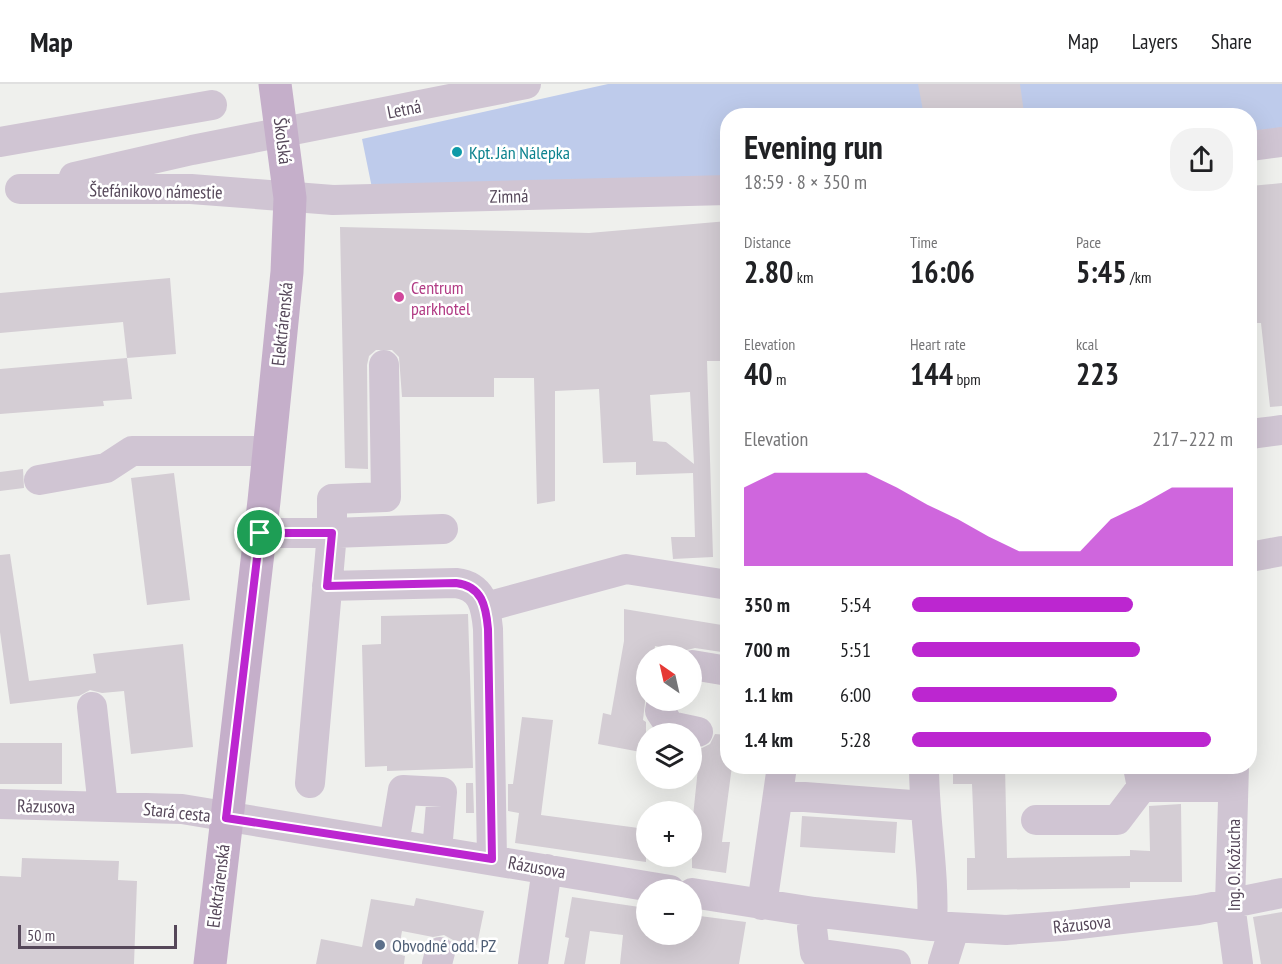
<!DOCTYPE html>
<meta charset="utf-8">
<style>
body{margin:0;font-family:"PT Sans Narrow",sans-serif;background:#f2f2f2;color:#202124;height:100vh;display:flex;flex-direction:column;font-size:22px;white-space:nowrap}
*{box-sizing:border-box;margin:0}
p{font-size:20px;color:#757577}
.icon{flex:none;width:33px;height:33px;fill:none;stroke:currentColor;stroke-width:2;stroke-linecap:round;stroke-linejoin:round}
.map{position:relative;flex:1;overflow:hidden}
.drawer{position:absolute;left:720px;top:24px;width:537px;height:666px;display:flex;flex-direction:column;background:#fff;border-radius:24px;box-shadow:0 6px 24px #0002}
.drawer>*{flex:none}
.needle{width:39px;rotate:326deg}
.tools{position:absolute;left:636px;top:561px;display:grid;gap:12px}
.tools a{display:grid;place-items:center;width:66px;height:66px;border-radius:50%;background:#fff;box-shadow:0 6px 24px #0002;font-size:30px}
.scale{position:absolute;left:18px;bottom:15px;width:159px;box-sizing:border-box;padding-left:6px;border:3px solid #554759;border-top:0;font-size:16px;line-height:21px;white-space:nowrap;color:#554759;-webkit-text-stroke:4px #fff;paint-order:stroke}
.pin{position:absolute;display:grid;place-items:center;width:51px;height:51px;color:#fff;margin:-26px;border:3px solid #fff;border-radius:50%;box-shadow:0 2px 6px #0007}
.round{display:grid;place-items:center;flex:none;width:63px;height:63px;border-radius:24px;background:#f2f2f2}
.summary{display:flex;align-items:center;justify-content:space-between;height:102px;padding:0 24px}
h1{font-size:33px;font-weight:700;line-height:45px}
.stats{display:grid;grid-template-columns:repeat(3,1fr);gap:9px;height:102px;padding:6px 24px}
.stats div{display:grid;align-content:center}
.stats b{font-size:30px;font-weight:700}
.stats small{font-size:16px;font-weight:400}
.stats p{font-size:16px}
.chart{height:168px;padding:12px 24px}
.chart p{display:flex;justify-content:space-between}
.chart svg{width:100%;height:108px;margin-top:6px;fill:#bc26d0;opacity:.7}
ul{padding:0 24px;list-style:none;font-size:20px}
li{display:grid;grid-template-columns:96px 72px 1fr;align-items:center;height:45px}
li i{height:15px;border-radius:8px;background:#bc26d0}
header{display:flex;align-items:center;gap:36px;box-sizing:border-box;height:84px;padding:0 30px;background:#fff;border-bottom:2px solid #e0e0e0}
header strong{font-size:28px}
nav{display:flex;gap:33px;margin-inline-start:auto;font-size:21px}
.map>svg:first-child{display:block}
.green{fill:#becbeb}
.building{fill:#d4cdd4;fill-rule:evenodd}
.lines{fill:none;stroke-linecap:round;stroke-linejoin:round}
.minor{stroke:#d0c5d3;stroke-width:30}
.major{stroke:#c5afca;stroke-width:33}
.route-casing{stroke:#fff;stroke-width:12}
.route{stroke:#bc26d0;stroke-width:8}
.culture-dot{fill:#0f9aa8;stroke:#fff;stroke-width:2}
.hotel-dot{fill:#d1479c;stroke:#fff;stroke-width:2}
.service-dot{fill:#5c6f8a;stroke:#fff;stroke-width:2}
.labels{text-anchor:middle;dominant-baseline:central;stroke-width:5;stroke-linejoin:round;paint-order:stroke}
.street-label{font-size:18px;fill:#554759;stroke:#fff}
.culture-label{font-size:18px;fill:#0d838f;stroke:#fff;text-anchor:start}
.hotel-label{font-size:18px;fill:#b23c85;stroke:#fff;text-anchor:start}
.service-label{font-size:18px;fill:#4e5e75;stroke:#fff;text-anchor:start}
</style>
<header>
<strong>Map</strong>
<nav><a>Map</a><a>Layers</a><a>Share</a></nav>
</header>
<div class="map">
<svg width="1282" height="880" viewBox="0 0 1282 880">
<rect width="100%" height="100%" fill="#eff0ed"/>
<path class="green" d="M 608,0 L 1282,0 L 1282,44 L 1250,47 L 1250,32 L 728,32 L 727,92 L 372,104 L 362,55 Z"/>
<path class="building" d="M 918,0 L 1020,0 L 1024,29 L 970,32 L 969,28 L 924,32 Z
M 1282,99 L 1282,322 L 1270,323 L 1261,239 L 1257,239 L 1250,156 L 1250,102 Z
M 728,137 L 728,277 L 707,277 L 713,473 L 673,475 L 671,453 L 695,453 L 693,389 L 636,391 L 636,378 L 603,379 L 599,305 L 555,307 L 555,417 L 537,420 L 534,294 L 494,294 L 494,313 L 402,313 L 399,273 L 392,266 L 376,266 L 369,272 L 367,281 L 368,385 L 345,384 L 340,143 L 589,149 ZM 690,308 L 694,380 L 666,358 L 653,357 L 650,311 Z
M 170,194 L 176,270 L 127,274 L 132,315 L 103,317 L 104,322 L 0,330 L 0,285 L 127,274 L 123,238 L 0,249 L 0,209 Z
M 23,385 L 24,404 L 0,407 L 0,388 Z
M 174,389 L 190,516 L 147,521 L 131,394 Z
M 10,470 L 29,597 L 96,589 L 93,570 L 183,560 L 193,663 L 131,670 L 124,607 L 102,609 L 90,606 L 79,612 L 10,620 L 0,548 L 0,471 Z
M 624,525 L 728,542 L 728,569 L 695,564 L 683,567 L 655,562 L 654,572 L 646,572 L 646,610 L 643,636 L 646,638 L 646,669 L 598,660 L 603,629 L 611,631 L 624,557 Z
M 468,530 L 473,684 L 387,687 L 387,682 L 365,683 L 362,561 L 381,560 L 381,532 Z
M 522,633 L 553,636 L 541,731 L 646,745 L 646,778 L 515,759 L 519,729 L 508,727 L 508,700 L 513,700 Z
M 715,650 L 728,651 L 728,682 L 732,682 L 722,758 L 730,758 L 726,789 L 692,784 L 692,742 L 700,665 L 710,660 Z
M 0,659 L 62,659 L 62,700 L 0,700 Z
M 953,682 L 1005,682 L 1007,774 L 1130,772 L 1130,766 L 1150,767 L 1149,722 L 1181,720 L 1182,798 L 1130,798 L 1130,804 L 967,806 L 967,774 L 975,774 L 972,700 L 953,700 Z
M 466,699 L 473,699 L 474,729 L 466,729 Z
M 802,732 L 897,738 L 895,769 L 800,763 Z
M 22,774 L 119,777 L 118,796 L 137,797 L 134,880 L 0,880 L 0,792 L 21,793 Z
M 572,813 L 646,824 L 646,850 L 692,850 L 692,831 L 746,838 L 739,880 L 620,880 L 623,851 L 590,847 L 585,880 L 564,880 L 569,854 L 565,853 Z
M 416,814 L 484,827 L 477,861 L 453,856 L 444,851 L 433,853 L 402,847 L 398,870 L 405,872 L 404,880 L 316,880 L 321,855 L 362,863 L 371,815 L 414,822 Z
M 1282,828 L 1282,880 L 1261,880 L 1253,833 Z"/>
<g class="lines">
<path class="minor" d="M 0,58 L 212,21
M 1250,62 L 1282,58
M 74,93 L 192,66 L 526,0
M 20,105 L 191,105 L 333,116 L 728,106
M 1250,350 L 1282,346
M 39,396 L 106,384 L 132,367 L 268,367
M 260,449 L 332,449 L 332,415 L 386,413 L 384,281
M 1250,473 L 1282,467
M 327,502 L 456,499 C 482,502 486,522 488,545 L 492,775
M 486,523 L 626,485 L 728,501
M 692,581 L 728,587
M 662,616 L 660,627 L 670,642 L 698,648
M 92,623 L 103,723
M 924,682 C 924,736 935,789 932,842
M 1234,682 L 1230,820 L 1238,880
M 1138,683 L 1142,703 L 1233,703
M 310,699 L 332,449 L 443,445
M 778,711 L 925,722
M 0,720 L 182,725 L 670,806
M 1036,736 L 1117,736 L 1142,703
M 394,760 L 403,706 L 442,708 L 437,767
M 692,809 L 814,828 L 932,842 L 1006,846 L 1062,842 L 1198,826 L 1282,809
M 762,821 L 782,682
M 814,828 L 812,844 L 815,869 L 896,880
M 437,880 L 440,868
M 533,880 L 547,785
M 943,880 L 954,845"/>
<path class="major" d="M 210,880 L 264,417 L 287,188 L 290,114 L 275,0"/>
</g>
<g class="lines">
<defs>
<path id="route" d="M 260,449 L 332,449 L 327,502 L 456,499 C 482,502 486,522 488,545 L 492,775 L 226,734 Z"/>
</defs>
<use href="#route" class="route-casing"/>
<use href="#route" class="route"/>
</g>
<circle class="culture-dot" cx="457" cy="68" r="6"/>
<circle class="hotel-dot" cx="399" cy="213" r="6"/>
<circle class="service-dot" cx="380" cy="861" r="6"/>
<g class="labels">
<g class="street-label">
<text transform="translate(404 25) rotate(-11)">Letná</text>
<text transform="translate(283 57) rotate(83)">Školská</text>
<text transform="translate(156 107) rotate(1)">Štefánikovo námestie</text>
<text transform="translate(509 112) rotate(-1)">Zimná</text>
<text transform="translate(282 240) rotate(-84)">Elektrárenská</text>
<text transform="translate(46 722) rotate(1)">Rázusova</text>
<text transform="translate(177 728) rotate(6)">Stará cesta</text>
<text transform="translate(1233 781) rotate(-90)">Ing. O. Kožucha</text>
<text transform="translate(537 783) rotate(10)">Rázusova</text>
<text transform="translate(218 802) rotate(-83)">Elektrárenská</text>
<text transform="translate(1082 840) rotate(-6)">Rázusova</text>
</g>
<g class="culture-label">
<text x="469" y="68">Kpt. Ján Nálepka</text>
</g>
<g class="hotel-label">
<text x="411" y="203">Centrum<tspan x="411" dy="21">parkhotel</tspan></text>
</g>
<g class="service-label">
<text x="392" y="861">Obvodné odd. PZ</text>
</g>
</g>
</svg>
<div class="tools">
<a><svg class="needle" viewBox="-14 -14 28 28"><path d="M0-13l5 13h-10z" fill="#e53935"/><path d="M0 13l5-13h-10z" fill="#757577"/></svg></a>
<a><svg class="icon" aria-label="layers" viewBox="0 0 24 24"><path d="M12 4l9 5-9 5-9-5zM3 14l9 5 9-5"/></svg></a>
<a>+</a>
<a>−</a>
</div>
<div class="scale">50 m</div>
<div class="pin" style="left:260px;top:449px;background:#1e9e55"><svg class="icon" aria-label="arrive" viewBox="0 0 24 24"><path d="M6 21V4h12l-3 4 3 4H6"/></svg></div>
<section class="drawer">
<div class="summary"><div><h1>Evening run</h1><p>18:59 · 8 × 350 m</p></div><a class="round"><svg class="icon" aria-label="share" viewBox="0 0 24 24"><path d="M12 15V3M7 8l5-5 5 5M5 13v7h14v-7"/></svg></a></div>
<div class="stats">
<div><p>Distance</p><b>2.80<small> km</small></b></div>
<div><p>Time</p><b>16:06</b></div>
<div><p>Pace</p><b>5:45<small> /km</small></b></div>
</div>
<div class="stats">
<div><p>Elevation</p><b>40<small> m</small></b></div>
<div><p>Heart rate</p><b>144<small> bpm</small></b></div>
<div><p>kcal</p><b>223</b></div>
</div>
<div class="chart"><p><span>Elevation</span>217–222 m</p>
<svg viewBox="0 0 160 44" preserveAspectRatio="none"><path d="M0 44V12L10 6L20 6L30 6L40 6L50 12L60 19L70 25L80 32L90 38L100 38L110 38L120 25L130 19L140 12L150 12L160 12V44z"/></svg>
</div>
<ul>
<li><b>350 m</b>5:54<i style="width:69%"></i></li>
<li><b>700 m</b>5:51<i style="width:71%"></i></li>
<li><b>1.1 km</b>6:00<i style="width:64%"></i></li>
<li><b>1.4 km</b>5:28<i style="width:93%"></i></li>
</ul>
</section>
</div>
